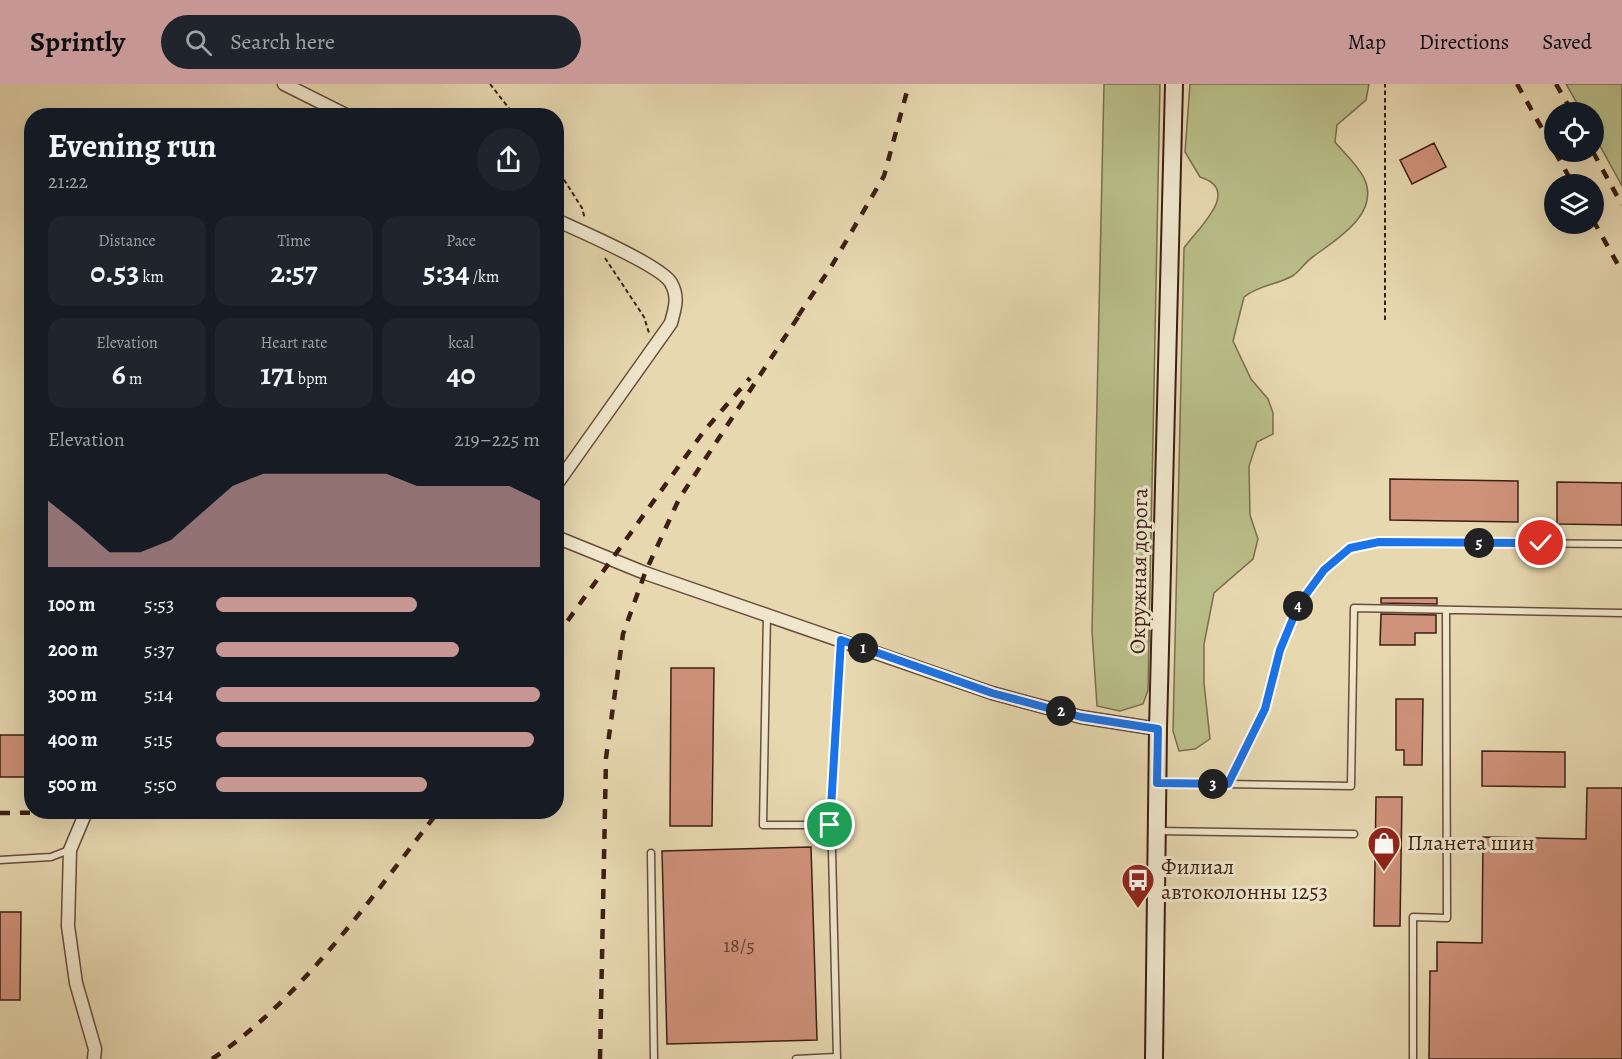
<!DOCTYPE html>
<meta charset="utf-8">
<style>
body{margin:0;font-family:Alegreya,serif;background:#20242c;color:#f1f3f6;height:100vh;display:flex;flex-direction:column;font-size:22px;white-space:nowrap}
*{box-sizing:border-box;margin:0}
p{font-size:20px;color:#9ea1a6}
.icon{flex:none;width:33px;height:33px;fill:none;stroke:currentColor;stroke-width:2;stroke-linecap:round;stroke-linejoin:round}
.map{position:relative;flex:1;overflow:hidden}
.drawer{position:absolute;left:24px;top:24px;width:540px;height:711px;display:flex;flex-direction:column;background:#171b24;border-radius:24px;box-shadow:0 6px 24px #0002}
.drawer>*{flex:none}
.tools{position:absolute;left:1544px;top:18px;display:grid;gap:12px}
.tools a{display:grid;place-items:center;width:60px;height:60px;border-radius:50%;background:#171b24;box-shadow:0 6px 24px #0002;font-size:30px}
.pin{position:absolute;display:grid;place-items:center;width:51px;height:51px;color:#fff;margin:-26px;border:3px solid #fff;border-radius:50%;box-shadow:0 2px 6px #0007}
.km{position:absolute;width:30px;height:30px;margin:-15px;border-radius:50%;background:#222;color:#fff;font-size:16px;line-height:30px;text-align:center}
.round{display:grid;place-items:center;flex:none;width:63px;height:63px;border-radius:32px;background:#20242c}
.summary{display:flex;align-items:center;justify-content:space-between;height:102px;padding:0 24px}
h1{font-size:33px;font-weight:600;line-height:45px}
.figures{display:grid;grid-template-columns:repeat(3,1fr);gap:9px;height:102px;padding:6px 24px}
.figures div{display:grid;align-content:center;border-radius:15px;background:#20242c;text-align:center}
.figures b{font-size:30px;font-weight:600}
.figures small{font-size:16px;font-weight:400}
.figures p{font-size:16px}
.chart{height:168px;padding:12px 24px}
.chart p{display:flex;justify-content:space-between}
.chart svg{width:100%;height:108px;margin-top:6px;fill:#c59692;opacity:.7}
ul{padding:0 24px;list-style:none;font-size:20px}
li{display:grid;grid-template-columns:96px 72px 1fr;align-items:center;height:45px}
li i{height:15px;border-radius:8px;background:#c59692}
header{display:flex;align-items:center;gap:36px;box-sizing:border-box;height:84px;padding:0 30px;background:#c59692;color:#111}
header strong{font-size:28px}
nav{display:flex;gap:33px;margin-inline-start:auto;font-size:21px}
.search{width:420px;height:54px;background:#20242c;display:flex;align-items:center;gap:15px;box-sizing:border-box;padding:0 21px;border-radius:33px;color:#9ea1a6;font-size:22px}
.map>svg:first-child{display:block}
.green{fill:#b9be89;stroke:#7b6e4e;stroke-width:1.5}
.building{fill:#cf927b;stroke:#3d1f14;stroke-width:1.5}
.lines{fill:none;stroke-linecap:round;stroke-linejoin:round}
.service-casing{stroke:#684d3b;stroke-width:9}
.minor-casing{stroke:#684d3b;stroke-width:15}
.secondary-casing{stroke:#3d1f14;stroke-width:20}
.path{stroke:#3d1f14;stroke-width:2;stroke-dasharray:4.5 3;stroke-linecap:butt}
.service{stroke:#efe6cc;stroke-width:6}
.minor{stroke:#efe6cc;stroke-width:12}
.secondary{stroke:#efe6cc;stroke-width:16}
.rail{stroke:#3d1f14;stroke-width:4.5;stroke-dasharray:10 10;stroke-linecap:butt}
.route-casing{stroke:#fff;stroke-width:12}
.route{stroke:#1a73e8;stroke-width:8}
.labels{text-anchor:middle;dominant-baseline:central;stroke-width:6;stroke-linejoin:round;paint-order:stroke}
.number-label{font-size:20px;fill:#623c2e}
.street-label{font-size:22px;fill:#3d1f14;stroke:#efe6cc}
.poi-label{font-size:22px;fill:#3d1f14;stroke:#efe6cc;text-anchor:start}
</style>
<header>
<strong>Sprintly</strong>
<div class="search"><svg class="icon" aria-label="search" viewBox="0 0 24 24"><circle cx="10" cy="10" r="6"/><path d="M15 15l6 6"/></svg>Search here</div>
<nav><a>Map</a><a>Directions</a><a>Saved</a></nav>
</header>
<div class="map">
<svg width="1622" height="975" viewBox="0 0 1622 975">
<rect width="100%" height="100%" fill="#e7d8b0"/>
<filter id="stains"><feTurbulence type="fractalNoise" baseFrequency=".00333" numOctaves="4"/><feColorMatrix values="0 0 0 0 .2 0 0 0 0 .09 0 0 0 0 .02 0 0 0 .5 -.17"/></filter>
<radialGradient id="worn" r=".72"><stop offset=".6" stop-color="#630" stop-opacity="0"/><stop offset="1" stop-color="#630" stop-opacity=".3"/></radialGradient>
<path class="green" d="M 1104,0 L 1160,0 L 1148,606 L 1143,620 L 1120,627 L 1097,622 L 1092,547 Z
M 1190,0 L 1369,0 L 1366,16 L 1337,41 L 1335,58 C 1344,69 1357,80 1364,94 C 1381,129 1337,155 1314,172 C 1306,177 1301,186 1294,191 C 1278,201 1261,200 1244,213 L 1233,257 L 1251,295 L 1268,315 L 1273,329 L 1273,350 L 1257,358 L 1249,382 L 1250,431 L 1258,455 L 1253,475 L 1214,509 L 1204,560 L 1204,599 L 1210,655 L 1195,665 L 1179,667 L 1173,647 L 1184,164 C 1197,145 1243,106 1200,93 L 1185,68 Z
M 1566,0 L 1622,0 L 1622,102 L 1593,49 L 1593,28 L 1582,28 Z"/>
<path class="building" d="M 1434,59 L 1446,83 L 1412,100 L 1400,76 Z
M 1390,395 L 1518,397 L 1518,438 L 1390,436 Z
M 1557,398 L 1622,399 L 1622,441 L 1557,440 Z
M 1381,514 L 1437,514 L 1437,520 L 1381,519 Z
M 1381,530 L 1436,531 L 1436,549 L 1415,549 L 1415,561 L 1380,561 Z
M 671,584 L 714,584 L 712,742 L 670,742 Z
M 1396,615 L 1423,615 L 1422,681 L 1404,681 L 1404,666 L 1396,666 Z
M 0,651 L 28,651 L 27,693 L 0,693 Z
M 1482,667 L 1565,668 L 1565,703 L 1482,702 Z
M 1587,704 L 1622,704 L 1622,975 L 1429,975 L 1430,887 L 1437,887 L 1437,858 L 1482,859 L 1483,753 L 1586,755 Z
M 1376,713 L 1402,713 L 1400,842 L 1374,842 Z
M 811,763 L 817,956 L 667,960 L 662,767 Z
M 0,828 L 21,828 L 20,916 L 0,916 Z"/>
<g class="lines">
<defs>
<path id="service" d="M 767,530 L 763,741 L 830,741 L 841,556
M 1158,699 L 1351,702 L 1354,524 L 1622,529
M 1228,701 L 1265,625 L 1280,566 L 1299,520 L 1324,485 L 1350,464 L 1379,458 L 1622,460
M 1157,747 L 1354,750
M 832,766 L 837,975
M 651,769 L 654,975
M 0,776 L 51,773 L 69,766
M 796,975 L 836,973
M 1413,975 L 1413,833 L 1447,834 L 1446,526"/>
<path id="minor" d="M 284,0 L 348,32
M 556,136 C 578,146 662,182 671,199 C 679,213 675,224 671,239 L 556,401
M 556,453 L 645,489 L 992,609 L 1081,633 L 1158,645
M 86,728 L 70,766 L 68,842 L 76,899 L 95,965 L 94,975"/>
<path id="secondary" d="M 1154,975 L 1158,645 L 1174,0"/>
</defs>
<use href="#service" class="service-casing"/>
<use href="#minor" class="minor-casing"/>
<use href="#secondary" class="secondary-casing"/>
<path class="path" d="M 490,0 L 515,32
M 556,83 L 582,124 L 585,135
M 605,174 L 644,233 L 649,249
M 1385,236 L 1385,0"/>
<use href="#service" class="service"/>
<use href="#minor" class="minor"/>
<use href="#secondary" class="secondary"/>
<path class="rail" d="M 1517,0 L 1554,66
M 1556,0 L 1572,28
M 1555,68 L 1573,100
M 1593,68 L 1622,121
M 1593,136 L 1622,188
M 798,232 L 831,183 L 884,92 L 909,0
M 556,553 L 704,347 L 750,294
M 0,729 L 115,728
M 212,975 C 301,916 373,811 438,728
M 600,975 L 606,674 L 623,550 L 645,489 L 679,415 L 802,227"/>
</g>
<g class="lines">
<defs>
<path id="route" d="M 830,741 L 841,556 L 992,609 L 1081,633 L 1158,645 L 1157,699 L 1228,700 L 1265,625 L 1280,566 L 1299,520 L 1324,486 L 1350,464 L 1379,458 L 1541,459"/>
</defs>
<use href="#route" class="route-casing"/>
<use href="#route" class="route"/>
</g>
<defs>
<symbol id="shop-pin" viewBox="-11 -11 22 30"><path d="M0 17L-7.5 6A9.5 9.5 0 1 1 7.5 6Z" fill="#8f2418" stroke="#efe6cc"/><path d="M-5-2.5h2.3a2.7 3.5 0 0 1 5.4 0H5L5.5 6h-11ZM-1.5-2.5h3a1.5 2.3 0 0 0-3 0Z" fill="#fff"/></symbol>
<symbol id="bus-pin" viewBox="-11 -11 22 30"><path d="M0 17L-7.5 6A9.5 9.5 0 1 1 7.5 6Z" fill="#8f2418" stroke="#efe6cc"/><path d="M-5-6H5V4H4V6H2V4H-2V6H-4V4H-5ZM-3.5-4V0h7V-4ZM-3.5 1.2v1.5H-2V1.2ZM2 1.2v1.5H3.5V1.2Z" fill="#fff"/></symbol>
</defs>
<g fill-rule="evenodd">
<use href="#shop-pin" x="1365" y="740" width="38" height="52"/>
<use href="#bus-pin" x="1119" y="777" width="38" height="52"/>
</g>
<g class="labels">
<g class="number-label">
<text x="739" y="861">18/5</text>
</g>
<g class="street-label">
<text transform="translate(1139 487) rotate(-89)">Окружная дорога</text>
</g>
<g class="poi-label">
<text x="1407" y="759">Планета шин</text>
<text x="1161" y="783">Филиал<tspan x="1161" dy="25">автоколонны 1253</tspan></text>
</g>
</g>
<rect width="100%" height="100%" filter="url(#stains)"/>
<rect width="100%" height="100%" fill="url(#worn)"/>
</svg>
<div class="tools">
<a><svg class="icon" aria-label="locate" viewBox="0 0 24 24"><circle cx="12" cy="12" r="6"/><path d="M12 2v4M12 18v4M2 12h4M18 12h4"/></svg></a>
<a><svg class="icon" aria-label="layers" viewBox="0 0 24 24"><path d="M12 4l9 5-9 5-9-5zM3 14l9 5 9-5"/></svg></a>
</div>
<div class="pin" style="left:830px;top:741px;background:#1e9e55"><svg class="icon" aria-label="arrive" viewBox="0 0 24 24"><path d="M6 21V4h12l-3 4 3 4H6"/></svg></div>
<div class="pin" style="left:1541px;top:459px;background:#d93025"><svg class="icon" aria-label="check" viewBox="0 0 24 24"><path d="M5 12l5 5 9-10"/></svg></div>
<b class="km" style="left:863px;top:564px">1</b>
<b class="km" style="left:1061px;top:627px">2</b>
<b class="km" style="left:1213px;top:700px">3</b>
<b class="km" style="left:1298px;top:522px">4</b>
<b class="km" style="left:1479px;top:459px">5</b>
<section class="drawer">
<div class="summary"><div><h1>Evening run</h1><p>21:22</p></div><a class="round"><svg class="icon" aria-label="share" viewBox="0 0 24 24"><path d="M12 15V3M7 8l5-5 5 5M5 13v7h14v-7"/></svg></a></div>
<div class="figures">
<div><p>Distance</p><b>0.53<small> km</small></b></div>
<div><p>Time</p><b>2:57</b></div>
<div><p>Pace</p><b>5:34<small> /km</small></b></div>
</div>
<div class="figures">
<div><p>Elevation</p><b>6<small> m</small></b></div>
<div><p>Heart rate</p><b>171<small> bpm</small></b></div>
<div><p>kcal</p><b>40</b></div>
</div>
<div class="chart"><p><span>Elevation</span>219–225 m</p>
<svg viewBox="0 0 160 44" preserveAspectRatio="none"><path d="M0 44V17L10 27L20 38L30 38L40 33L50 22L60 11L70 6L80 6L90 6L100 6L110 6L120 11L130 11L140 11L150 11L160 17V44z"/></svg>
</div>
<ul>
<li><b>100 m</b>5:53<i style="width:62%"></i></li>
<li><b>200 m</b>5:37<i style="width:75%"></i></li>
<li><b>300 m</b>5:14<i style="width:100%"></i></li>
<li><b>400 m</b>5:15<i style="width:98%"></i></li>
<li><b>500 m</b>5:50<i style="width:65%"></i></li>
</ul>
</section>
</div>
